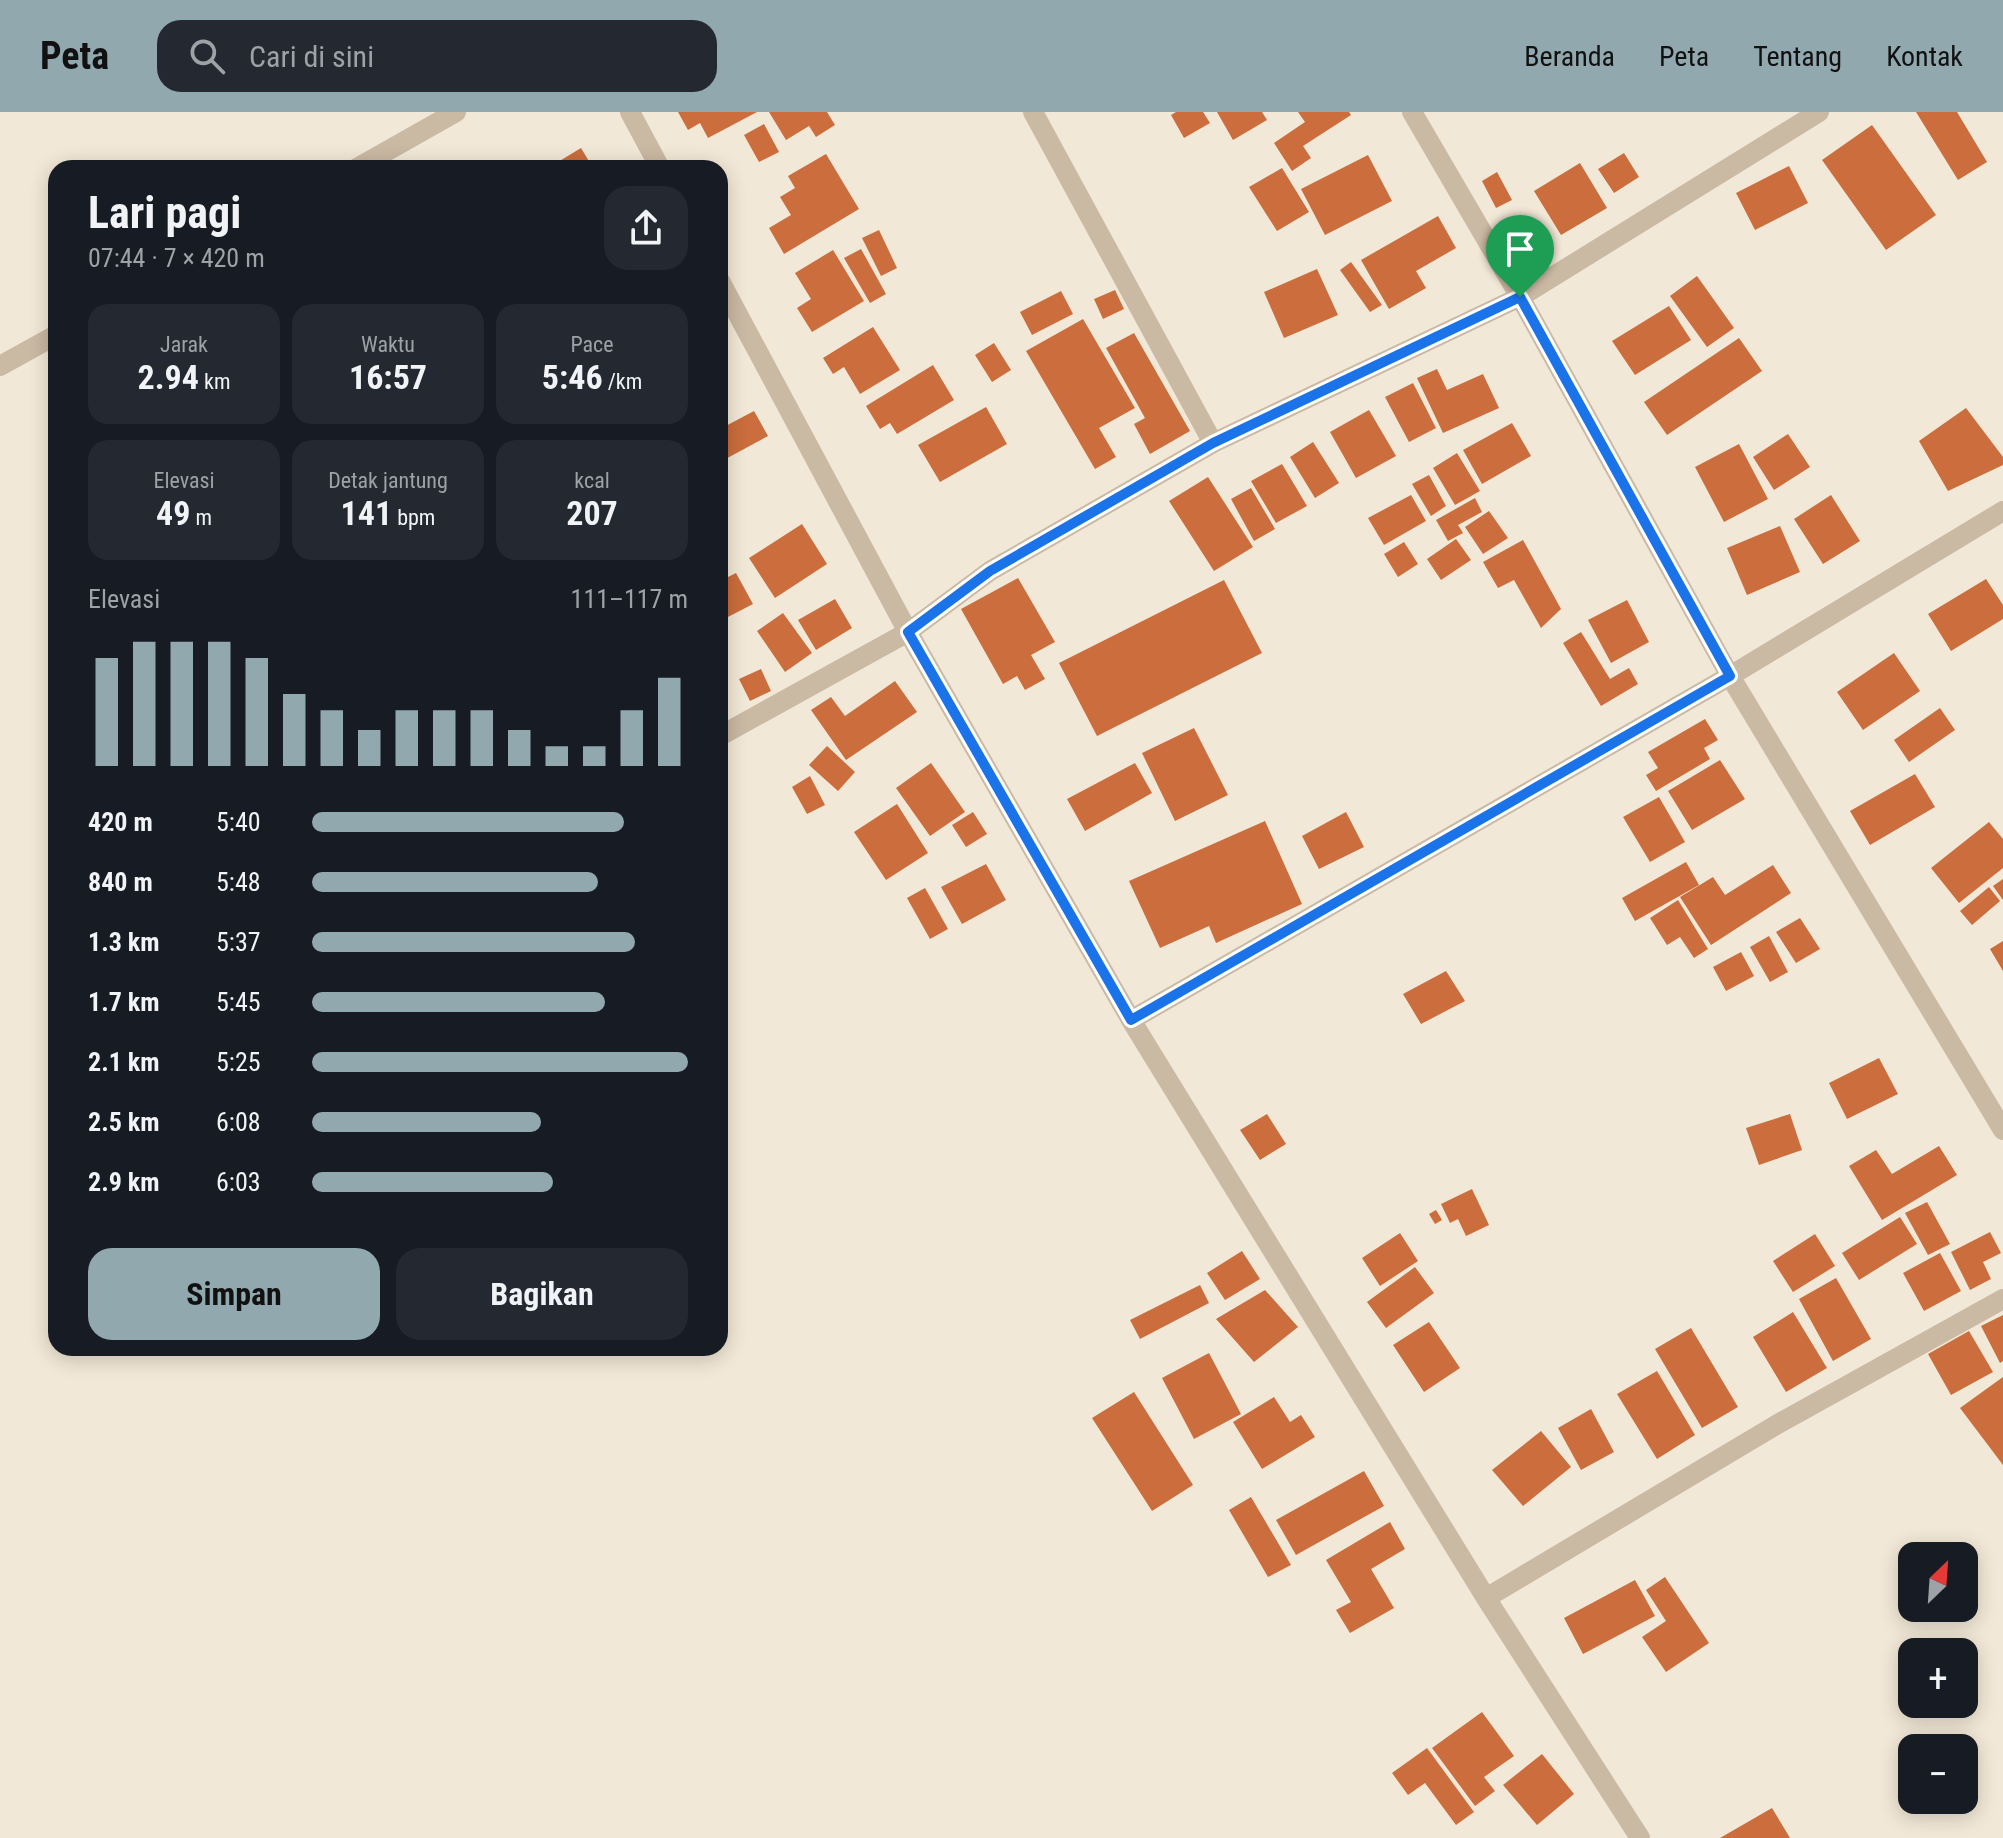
<!DOCTYPE html>
<html lang="id">
<meta charset="utf-8">
<style>
body{margin:0;font-family:"Roboto Condensed",sans-serif;background:#242831;color:#f1f3f6;height:100vh;display:flex;flex-direction:column;font-size:30px;white-space:nowrap}
*{box-sizing:border-box;margin:0}
p{font-size:26px;color:#9ea1a6}
.icon{flex:none;width:44px;height:44px;fill:none;stroke:currentColor;stroke-width:2;stroke-linecap:round;stroke-linejoin:round}
.map{position:relative;flex:1;overflow:hidden}
.details{position:absolute;left:48px;top:48px;width:680px;height:1196px;display:flex;flex-direction:column;background:#171b24;border-radius:24px;box-shadow:0 4px 20px #0003}
.details>*{flex:none}
.needle{width:52px;rotate:25deg}
.controls{position:absolute;left:1898px;top:1430px;display:grid;gap:16px}
.controls a{display:grid;place-items:center;width:80px;height:80px;border-radius:16px;background:#171b24;box-shadow:0 4px 20px #0003;font-size:40px}
.pin{position:absolute;display:grid;place-items:center;width:68px;height:68px;color:#fff;margin:-82px -34px;border-radius:50% 50% 50% 0;rotate:-45deg;box-shadow:0 0 8px #0007}
.pin .icon{rotate:45deg}
.round{display:grid;place-items:center;flex:none;width:84px;height:84px;border-radius:24px;background:#242831}
.headline{display:flex;align-items:center;justify-content:space-between;height:136px;padding:0 40px}
h1{font-size:44px;font-weight:700;line-height:60px}
.figures{display:grid;grid-template-columns:repeat(3,1fr);gap:12px;height:136px;padding:8px 40px}
.figures div{display:grid;align-content:center;border-radius:20px;background:#242831;text-align:center}
.figures b{font-size:34px;font-weight:700}
.figures small{font-size:22px;font-weight:400}
.figures p{font-size:22px}
.chart{height:224px;padding:16px 40px}
.chart p{display:flex;justify-content:space-between}
.chart svg{width:100%;height:144px;margin-top:8px;stroke:#90a8ae;stroke-width:6}
.button{display:flex;gap:16px;margin-top:auto;padding:16px 40px}
.button a{flex:1;height:92px;border-radius:24px;background:#90a8ae;color:#111;font-size:32px;font-weight:700;line-height:92px;text-align:center}
.button a+a{background:#242831;color:#f1f3f6}
ul{padding:0 40px;list-style:none;font-size:26px}
li{display:grid;grid-template-columns:128px 96px 1fr;align-items:center;height:60px}
li i{height:20px;border-radius:10px;background:#90a8ae}
header{display:flex;align-items:center;gap:48px;box-sizing:border-box;height:112px;padding:0 40px;background:#90a8ae;color:#111}
header strong{font-size:38px}
nav{display:flex;gap:44px;margin-inline-start:auto;font-size:28px}
.search{width:560px;height:72px;background:#242831;display:flex;align-items:center;gap:20px;box-sizing:border-box;padding:0 28px;border-radius:24px;color:#9ea1a6;font-size:30px}
.map>svg:first-child{display:block}
.building{fill:#cb6d3c}
.lines{fill:none;stroke-linecap:round;stroke-linejoin:round}
.street{stroke:#cab9a3;stroke-width:20}
.route-casing{stroke:#fff;stroke-width:16}
.route{stroke:#1a73e8;stroke-width:10}
</style>
<header>
<strong>Peta</strong>
<div class="search"><svg class="icon" aria-label="search" viewBox="0 0 24 24"><circle cx="10" cy="10" r="6"/><path d="M15 15l6 6"/></svg>Cari di sini</div>
<nav><a>Beranda</a><a>Peta</a><a>Tentang</a><a>Kontak</a></nav>
</header>
<div class="map">
<svg width="2003" height="1726" viewBox="0 0 2003 1726">
<rect width="100%" height="100%" fill="#f2e8d7"/>
<path class="building" d="M 678,0 L 757,0 L 708,26 L 700,11 L 688,18 Z
M 769,0 L 827,0 L 835,13 L 816,25 L 809,14 L 786,28 Z
M 1176,0 L 1203,0 L 1210,11 L 1184,26 L 1171,3 Z
M 1217,0 L 1262,0 L 1267,8 L 1233,28 Z
M 1298,0 L 1349,0 L 1351,3 L 1303,34 L 1311,46 L 1292,59 L 1274,31 L 1305,10 Z
M 1916,0 L 1957,0 L 1987,50 L 1958,68 Z
M 764,12 L 779,40 L 759,50 L 744,23 Z
M 1872,13 L 1936,103 L 1886,138 L 1822,48 Z
M 581,36 L 593,56 L 548,56 Z
M 1624,41 L 1639,65 L 1614,81 L 1598,57 Z
M 826,42 L 859,97 L 784,142 L 769,116 L 791,103 L 780,85 L 795,76 L 788,64 Z
M 1368,43 L 1392,89 L 1325,123 L 1301,77 Z
M 1580,51 L 1607,96 L 1561,123 L 1534,79 Z
M 1789,54 L 1808,91 L 1755,118 L 1736,81 Z
M 1282,56 L 1309,100 L 1277,119 L 1249,75 Z
M 1497,60 L 1512,88 L 1496,96 L 1482,69 Z
M 1438,104 L 1456,136 L 1416,159 L 1426,176 L 1389,197 L 1361,148 Z
M 879,118 L 897,156 L 881,164 L 862,126 Z
M 861,137 L 886,182 L 870,191 L 844,146 Z
M 833,138 L 864,189 L 812,220 L 797,196 L 811,187 L 795,161 Z
M 1351,150 L 1382,193 L 1370,200 L 1340,158 Z
M 1317,157 L 1338,203 L 1284,226 L 1264,180 Z
M 1697,164 L 1734,216 L 1707,235 L 1670,184 Z
M 1115,178 L 1124,197 L 1103,207 L 1094,187 Z
M 1061,179 L 1073,202 L 1032,223 L 1020,200 Z
M 1669,194 L 1691,228 L 1635,263 L 1612,229 Z
M 1083,207 L 1135,296 L 1099,316 L 1116,345 L 1095,357 L 1026,239 Z
M 873,215 L 900,258 L 860,282 L 844,255 L 833,262 L 823,246 Z
M 1134,221 L 1190,319 L 1150,342 L 1134,312 L 1145,306 L 1106,236 Z
M 1739,226 L 1762,259 L 1667,323 L 1644,290 Z
M 994,231 L 1011,258 L 992,270 L 975,243 Z
M 933,253 L 954,288 L 897,322 L 890,311 L 880,317 L 866,294 Z
M 1437,257 L 1447,278 L 1483,262 L 1499,296 L 1443,321 L 1417,266 Z
M 1413,271 L 1436,316 L 1409,330 L 1385,285 Z
M 986,295 L 1007,332 L 940,370 L 918,333 Z
M 1966,296 L 2003,345 L 2003,353 L 1948,379 L 1919,329 Z
M 1369,298 L 1396,344 L 1356,366 L 1330,320 Z
M 754,299 L 768,324 L 720,350 L 720,317 Z
M 1512,311 L 1531,344 L 1482,372 L 1463,338 Z
M 1788,322 L 1810,355 L 1774,378 L 1753,345 Z
M 1313,330 L 1339,371 L 1315,386 L 1290,345 Z
M 1739,332 L 1768,387 L 1724,410 L 1695,355 Z
M 1457,341 L 1480,379 L 1455,393 L 1433,356 Z
M 1282,352 L 1307,394 L 1276,411 L 1251,369 Z
M 1429,363 L 1446,394 L 1431,404 L 1412,372 Z
M 1208,365 L 1253,435 L 1214,459 L 1169,389 Z
M 1251,376 L 1275,417 L 1254,429 L 1231,387 Z
M 1411,383 L 1426,409 L 1384,433 L 1368,406 Z
M 1831,383 L 1860,429 L 1823,452 L 1794,407 Z
M 1475,386 L 1482,400 L 1458,413 L 1463,421 L 1448,429 L 1436,408 Z
M 1489,399 L 1508,426 L 1483,442 L 1465,415 Z
M 802,412 L 827,452 L 775,486 L 749,446 Z
M 1780,414 L 1800,460 L 1747,483 L 1727,436 Z
M 1456,427 L 1471,448 L 1441,468 L 1427,447 Z
M 1523,428 L 1561,497 L 1541,516 L 1514,468 L 1498,476 L 1483,450 Z
M 1404,430 L 1418,452 L 1398,465 L 1384,442 Z
M 736,461 L 753,492 L 726,506 L 720,496 L 720,469 Z
M 1018,466 L 1055,530 L 1031,543 L 1045,567 L 1025,578 L 1017,564 L 1003,572 L 961,497 Z
M 1986,467 L 2003,493 L 2003,507 L 1951,539 L 1928,502 Z
M 1224,468 L 1262,541 L 1097,624 L 1059,551 Z
M 835,487 L 852,516 L 816,538 L 798,508 Z
M 1627,488 L 1649,530 L 1611,551 L 1588,508 Z
M 783,501 L 812,541 L 785,560 L 757,519 Z
M 1581,520 L 1610,567 L 1629,556 L 1638,572 L 1601,594 L 1563,531 Z
M 1894,541 L 1920,579 L 1863,618 L 1837,580 Z
M 761,557 L 771,579 L 750,589 L 739,567 Z
M 895,569 L 917,600 L 846,648 L 811,598 L 831,585 L 845,604 Z
M 1940,596 L 1955,618 L 1909,650 L 1894,628 Z
M 1705,607 L 1718,628 L 1704,636 L 1710,647 L 1656,679 L 1646,663 L 1658,656 L 1648,640 Z
M 1194,616 L 1228,683 L 1175,709 L 1142,641 Z
M 827,634 L 855,660 L 838,679 L 809,653 Z
M 1720,648 L 1745,687 L 1692,718 L 1668,679 Z
M 931,651 L 965,700 L 930,724 L 896,676 Z
M 1135,651 L 1152,681 L 1085,719 L 1067,687 Z
M 1915,662 L 1935,695 L 1870,733 L 1850,699 Z
M 810,664 L 825,693 L 807,702 L 792,675 Z
M 1659,685 L 1685,730 L 1650,750 L 1623,705 Z
M 897,692 L 928,741 L 886,768 L 854,720 Z
M 973,700 L 987,722 L 966,735 L 952,713 Z
M 1346,700 L 1364,735 L 1319,757 L 1302,724 Z
M 1265,709 L 1302,792 L 1216,831 L 1209,814 L 1160,836 L 1129,769 Z
M 1989,710 L 2003,727 L 2003,756 L 1959,791 L 1931,756 Z
M 1686,750 L 1699,773 L 1635,809 L 1622,786 Z
M 986,752 L 1006,788 L 962,812 L 941,775 Z
M 1773,753 L 1791,781 L 1711,833 L 1680,785 L 1713,765 L 1725,783 Z
M 2003,767 L 2003,788 L 1993,774 Z
M 1989,775 L 2000,789 L 1972,813 L 1960,799 Z
M 925,776 L 948,817 L 930,827 L 907,786 Z
M 1678,788 L 1708,837 L 1694,846 L 1680,825 L 1667,833 L 1650,806 Z
M 1800,806 L 1820,837 L 1796,851 L 1776,820 Z
M 1769,824 L 1788,860 L 1770,870 L 1750,835 Z
M 2003,829 L 2003,859 L 1990,837 Z
M 1741,840 L 1754,864 L 1726,879 L 1713,855 Z
M 1446,859 L 1465,889 L 1421,912 L 1403,882 Z
M 1879,946 L 1898,982 L 1847,1007 L 1829,971 Z
M 1267,1002 L 1286,1032 L 1260,1048 L 1240,1018 Z
M 1790,1002 L 1802,1038 L 1759,1053 L 1746,1016 Z
M 1939,1034 L 1957,1063 L 1882,1108 L 1849,1054 L 1876,1038 L 1892,1062 Z
M 1472,1077 L 1489,1113 L 1466,1124 L 1458,1107 L 1450,1111 L 1441,1092 Z
M 1927,1090 L 1950,1132 L 1928,1143 L 1905,1101 Z
M 1436,1098 L 1442,1108 L 1435,1112 L 1429,1102 Z
M 1900,1105 L 1917,1132 L 1859,1168 L 1842,1141 Z
M 1990,1120 L 2001,1141 L 1983,1150 L 1991,1167 L 1970,1178 L 1951,1140 Z
M 1400,1121 L 1418,1149 L 1380,1174 L 1362,1146 Z
M 1815,1122 L 1835,1154 L 1793,1180 L 1773,1149 Z
M 1242,1139 L 1260,1167 L 1225,1188 L 1207,1161 Z
M 1940,1141 L 1961,1179 L 1924,1199 L 1903,1161 Z
M 1415,1155 L 1434,1181 L 1386,1216 L 1367,1190 Z
M 1836,1166 L 1871,1227 L 1833,1249 L 1799,1187 Z
M 1200,1173 L 1209,1191 L 1140,1227 L 1130,1208 Z
M 1265,1178 L 1298,1215 L 1254,1250 L 1216,1207 Z
M 1793,1200 L 1827,1256 L 1786,1280 L 1753,1225 Z
M 2003,1203 L 2003,1249 L 2000,1251 L 1981,1214 Z
M 1429,1210 L 1460,1256 L 1424,1280 L 1393,1233 Z
M 1691,1216 L 1738,1295 L 1702,1316 L 1655,1237 Z
M 1969,1219 L 1993,1260 L 1951,1283 L 1928,1242 Z
M 1209,1241 L 1241,1302 L 1194,1327 L 1162,1266 Z
M 1657,1259 L 1695,1323 L 1657,1347 L 1617,1282 Z
M 2003,1265 L 2003,1353 L 1960,1296 Z
M 1134,1280 L 1193,1373 L 1152,1399 L 1092,1306 Z
M 1274,1285 L 1290,1310 L 1301,1303 L 1315,1325 L 1262,1357 L 1233,1310 Z
M 1591,1297 L 1614,1340 L 1581,1358 L 1558,1316 Z
M 1541,1319 L 1571,1355 L 1523,1394 L 1492,1358 Z
M 1364,1359 L 1384,1394 L 1296,1443 L 1276,1408 Z
M 1251,1385 L 1291,1453 L 1268,1465 L 1229,1398 Z
M 1390,1410 L 1405,1437 L 1371,1457 L 1394,1496 L 1350,1521 L 1336,1498 L 1351,1490 L 1326,1448 Z
M 1665,1465 L 1709,1531 L 1666,1560 L 1642,1525 L 1666,1509 L 1646,1478 Z
M 1635,1468 L 1655,1504 L 1583,1542 L 1564,1506 Z
M 1482,1600 L 1514,1644 L 1484,1665 L 1495,1679 L 1475,1694 L 1432,1636 Z
M 1427,1636 L 1474,1700 L 1456,1713 L 1425,1671 L 1408,1683 L 1392,1661 Z
M 1542,1642 L 1574,1682 L 1537,1713 L 1503,1673 Z
M 1772,1696 L 1790,1726 L 1720,1726 Z"/>
<g class="lines">
<path class="street" d="M 630,0 L 660,56
M 1033,0 L 1213,331
M 1412,0 L 1520,185 L 1730,564 L 2003,1018
M 357,56 L 456,0
M 720,169 L 908,520 L 1131,908 L 1486,1486 L 1640,1726
M 0,254 L 56,223
M 720,624 L 908,520 L 990,459 L 1213,331 L 1520,185 L 1819,0
M 1131,908 L 1730,564 L 2003,399
M 1486,1486 L 1776,1313 L 2003,1187"/>
</g>
<g class="lines">
<defs>
<path id="route" d="M 1520,185 L 1730,564 L 1131,908 L 908,520 L 990,459 L 1213,331 Z"/>
</defs>
<use href="#route" class="route-casing"/>
<use href="#route" class="route"/>
</g>
</svg>
<div class="controls">
<a><svg class="needle" viewBox="-14 -14 28 28"><path d="M0-13l5 13h-10z" fill="#e53935"/><path d="M0 13l5-13h-10z" fill="#9ea1a6"/></svg></a>
<a>+</a>
<a>−</a>
</div>
<div class="pin" style="left:1520px;top:185px;background:#1e9e55"><svg class="icon" aria-label="arrive" viewBox="0 0 24 24"><path d="M6 21V4h12l-3 4 3 4H6"/></svg></div>
<section class="details">
<div class="headline"><div><h1>Lari pagi</h1><p>07:44 · 7 × 420 m</p></div><a class="round"><svg class="icon" aria-label="share" viewBox="0 0 24 24"><path d="M12 15V3M7 8l5-5 5 5M5 13v7h14v-7"/></svg></a></div>
<div class="figures">
<div><p>Jarak</p><b>2.94<small> km</small></b></div>
<div><p>Waktu</p><b>16:57</b></div>
<div><p>Pace</p><b>5:46<small> /km</small></b></div>
</div>
<div class="figures">
<div><p>Elevasi</p><b>49<small> m</small></b></div>
<div><p>Detak jantung</p><b>141<small> bpm</small></b></div>
<div><p>kcal</p><b>207</b></div>
</div>
<div class="chart"><p><span>Elevasi</span>111–117 m</p>
<svg viewBox="0 0 160 44" preserveAspectRatio="none"><path d="M5 44V11M15 44V6M25 44V6M35 44V6M45 44V11M55 44V22M65 44V27M75 44V33M85 44V27M95 44V27M105 44V27M115 44V33M125 44V38M135 44V38M145 44V27M155 44V17"/></svg>
</div>
<ul>
<li><b>420 m</b>5:40<i style="width:83%"></i></li>
<li><b>840 m</b>5:48<i style="width:76%"></i></li>
<li><b>1.3 km</b>5:37<i style="width:86%"></i></li>
<li><b>1.7 km</b>5:45<i style="width:78%"></i></li>
<li><b>2.1 km</b>5:25<i style="width:100%"></i></li>
<li><b>2.5 km</b>6:08<i style="width:61%"></i></li>
<li><b>2.9 km</b>6:03<i style="width:64%"></i></li>
</ul>
<div class="button"><a>Simpan</a><a>Bagikan</a></div>
</section>
</div>
